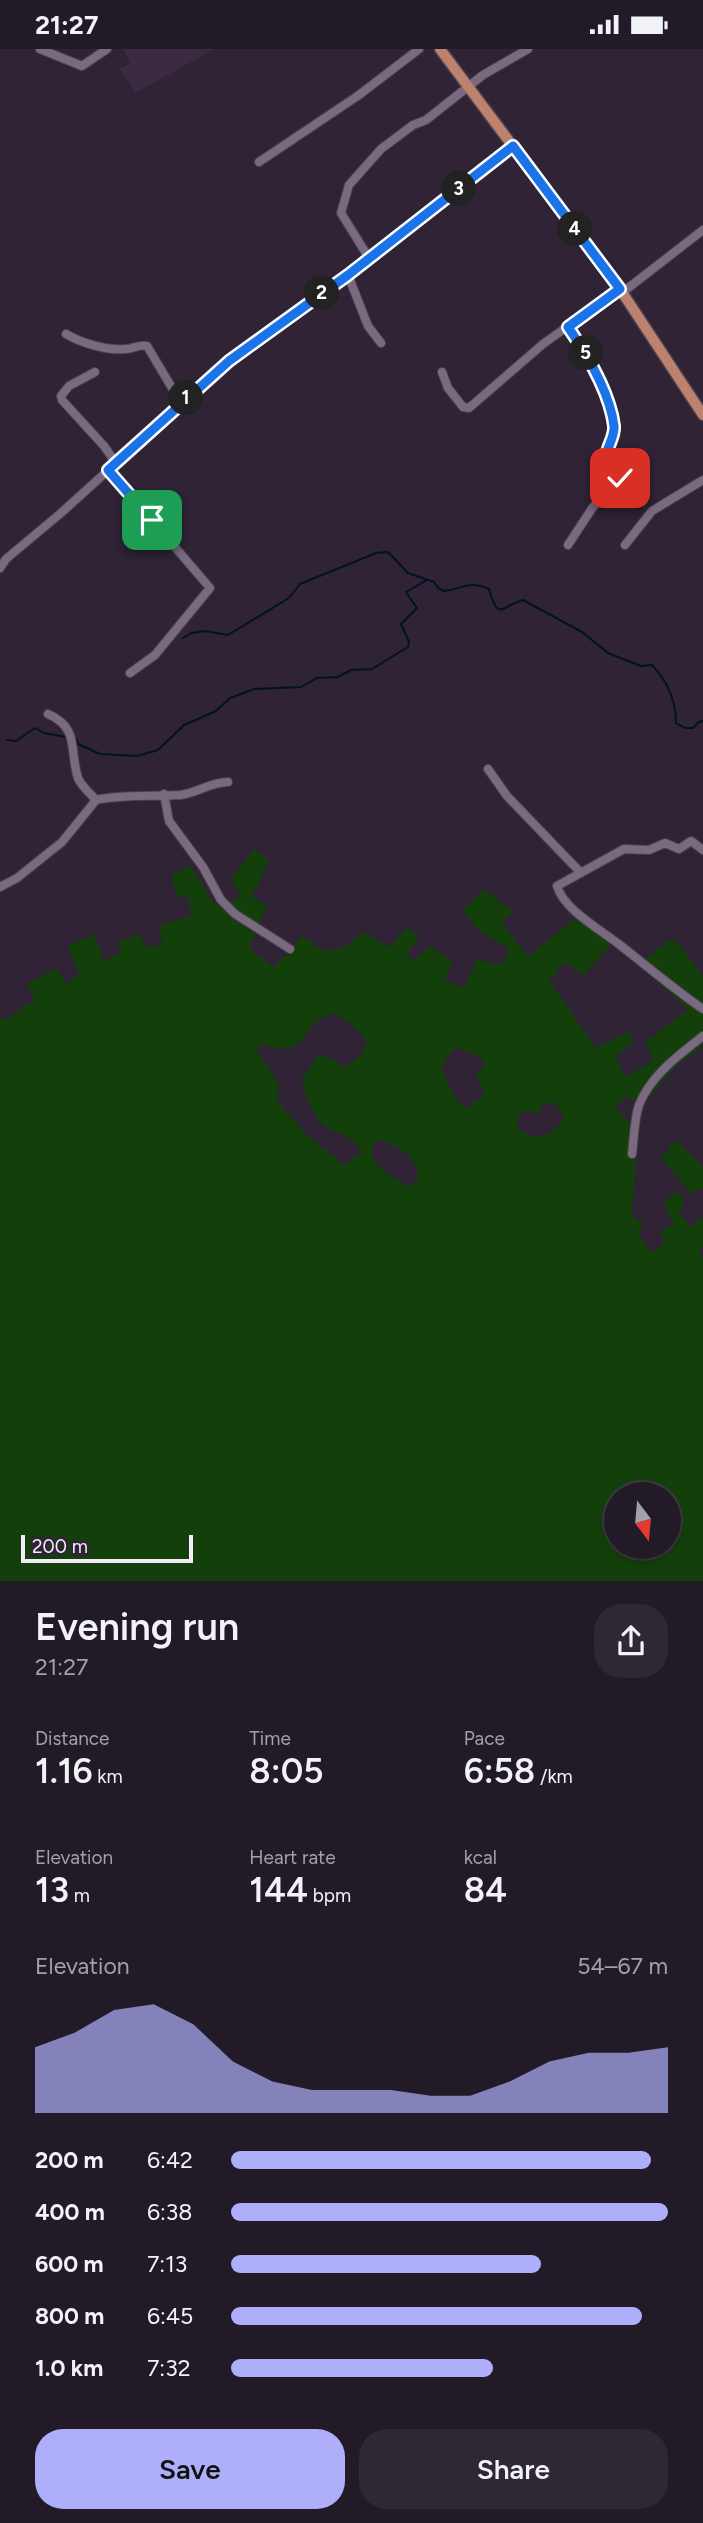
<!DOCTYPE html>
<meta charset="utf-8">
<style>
body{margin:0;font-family:Figtree,sans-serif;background:#2f2734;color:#f1f3f6;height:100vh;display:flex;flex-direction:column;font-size:26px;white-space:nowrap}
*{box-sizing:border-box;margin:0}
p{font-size:23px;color:#a3a1a8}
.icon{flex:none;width:38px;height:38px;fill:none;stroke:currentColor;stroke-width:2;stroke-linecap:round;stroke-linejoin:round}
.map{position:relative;height:1532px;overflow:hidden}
.panel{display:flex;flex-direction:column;background:#231a28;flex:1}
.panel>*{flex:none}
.needle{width:46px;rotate:164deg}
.fabs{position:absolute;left:604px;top:1433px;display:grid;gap:14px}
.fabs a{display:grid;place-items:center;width:77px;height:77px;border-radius:50%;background:#231a28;box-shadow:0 4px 10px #0003,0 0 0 2px #403845;font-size:35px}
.scale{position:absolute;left:21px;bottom:18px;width:172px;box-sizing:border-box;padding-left:7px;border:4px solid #f4ecf8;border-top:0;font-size:19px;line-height:24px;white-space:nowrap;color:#f4ecf8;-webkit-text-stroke:5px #2f2335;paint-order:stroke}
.pin{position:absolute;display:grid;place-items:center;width:60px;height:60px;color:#fff;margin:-30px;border-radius:14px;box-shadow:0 4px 10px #0006}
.km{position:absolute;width:35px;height:35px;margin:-18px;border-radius:50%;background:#222;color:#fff;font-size:19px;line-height:35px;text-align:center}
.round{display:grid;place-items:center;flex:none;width:74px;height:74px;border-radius:28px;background:#2f2734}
.overview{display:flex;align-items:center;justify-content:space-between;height:119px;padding:0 35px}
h1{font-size:38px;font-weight:600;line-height:52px}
.stats{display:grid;grid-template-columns:repeat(3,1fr);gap:10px;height:119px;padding:7px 35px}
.stats div{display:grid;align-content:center}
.stats b{font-size:35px;font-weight:600}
.stats small{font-size:19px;font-weight:400}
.stats p{font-size:19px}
.chart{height:196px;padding:14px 35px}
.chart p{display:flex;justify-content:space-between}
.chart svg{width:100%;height:126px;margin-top:7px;fill:#aeaefa;opacity:.7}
.action{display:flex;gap:14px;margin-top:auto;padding:14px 35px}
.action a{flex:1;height:80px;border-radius:28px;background:#aeaefa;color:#111;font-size:28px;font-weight:600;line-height:80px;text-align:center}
.action a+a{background:#2f2734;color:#f1f3f6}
ul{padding:0 35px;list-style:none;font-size:23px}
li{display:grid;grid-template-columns:112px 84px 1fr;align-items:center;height:52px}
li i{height:18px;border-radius:9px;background:#aeaefa}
.status{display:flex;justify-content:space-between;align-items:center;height:49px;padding:0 35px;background:#231a28;direction:ltr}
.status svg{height:19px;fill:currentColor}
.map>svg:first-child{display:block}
.built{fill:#3b2b42}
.green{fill:#13400a;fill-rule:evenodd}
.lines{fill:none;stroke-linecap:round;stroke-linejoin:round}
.stream{stroke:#001325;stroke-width:2}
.minor-casing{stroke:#4c4151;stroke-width:10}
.major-casing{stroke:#4c4151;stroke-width:13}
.minor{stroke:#796a80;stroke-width:8}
.major{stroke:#bc826d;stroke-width:10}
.route-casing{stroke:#fff;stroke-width:14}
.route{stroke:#1a73e8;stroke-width:9}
</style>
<div class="status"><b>21:27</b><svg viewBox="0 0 49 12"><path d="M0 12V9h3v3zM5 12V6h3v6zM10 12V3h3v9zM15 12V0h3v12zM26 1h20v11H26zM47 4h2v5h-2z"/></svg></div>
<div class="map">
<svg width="703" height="1533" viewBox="0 0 703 1533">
<rect width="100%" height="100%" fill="#2f2335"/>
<path class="built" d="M 123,0 L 214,0 L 136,44 L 120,20 L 130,14 Z"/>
<path class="green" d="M 254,800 L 269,811 L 252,848 L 267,857 L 249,898 L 273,919 L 303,887 L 321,901 L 342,900 L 363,883 L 389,898 L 407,879 L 419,888 L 406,906 L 414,911 L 431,897 L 452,913 L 445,931 L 464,939 L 477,911 L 501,916 L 510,900 L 480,883 L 463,861 L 484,840 L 513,863 L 502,873 L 528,908 L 583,863 L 616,890 L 584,926 L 565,913 L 549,931 L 596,999 L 628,983 L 634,993 L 615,1007 L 625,1028 L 653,1012 L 646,993 L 688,960 L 639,916 L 672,889 L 682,899 L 703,927 L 703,997 L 675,1018 L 643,1055 L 626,1048 L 615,1059 L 631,1074 L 629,1095 L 636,1106 L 632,1166 L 643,1176 L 638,1187 L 653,1204 L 665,1191 L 659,1184 L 673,1175 L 664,1154 L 678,1141 L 684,1150 L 679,1166 L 692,1178 L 703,1168 L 703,1198 L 699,1201 L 703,1208 L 703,1532 L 0,1532 L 0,967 L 4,972 L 35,950 L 27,935 L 56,919 L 66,935 L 79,925 L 68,897 L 95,885 L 104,912 L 120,904 L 119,892 L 139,885 L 147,899 L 162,895 L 159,877 L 192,866 L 187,847 L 177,849 L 172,826 L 191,817 L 215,857 L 241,848 L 231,830 ZM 334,964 C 345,969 361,982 367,993 C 363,1005 356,1013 345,1018 L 322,1005 L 315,1010 L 302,1032 C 305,1046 314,1069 325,1077 C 338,1087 355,1086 361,1103 L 345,1117 L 305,1084 L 277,1052 L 279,1035 L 256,1001 L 262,995 C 310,1014 298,973 334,964 ZM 459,998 L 483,1010 L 483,1018 L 476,1026 L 485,1044 L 466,1060 C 449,1046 451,1036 441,1018 L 452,1002 ZM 549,1053 L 557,1056 L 564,1070 C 549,1088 540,1094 518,1080 L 517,1071 L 521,1064 L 530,1062 L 538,1065 L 541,1057 ZM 378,1090 C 397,1098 418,1105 418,1129 L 409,1138 C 392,1127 358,1112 378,1090 ZM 616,1446 L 668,1446 L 668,1498 L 616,1498 Z
M 676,1091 L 703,1118 L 703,1139 L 691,1144 L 661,1109 Z"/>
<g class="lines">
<path class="stream" d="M 183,589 L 191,584 L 205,582 L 228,586 L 289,549 L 300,535 L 376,504 L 388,503 L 408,524 L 434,533 L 438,539 L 444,542 C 463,540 468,531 489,540 C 499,573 499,558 523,551 L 582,583 L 608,604 L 641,617 L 652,616 C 667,632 676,651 676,674 L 685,679 L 693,679 L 699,673 L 703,672
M 76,690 L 78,695 L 100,705 L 137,707 L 158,701 L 184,676 L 216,662 L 230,649 L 254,640 L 301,638 L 317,629 L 338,628 L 351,621 L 372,620 L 408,598 L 409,593 L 401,575 L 417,559 L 406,543 L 427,531
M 7,691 L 16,692 L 35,679 L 44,684 L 66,688"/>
<defs>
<path id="minor" d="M 40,0 L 82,17 L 107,0
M 259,113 L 359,46 L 419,0
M 369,209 L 341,164 L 349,136 L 381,100 L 413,76 L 426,71 L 483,26 L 528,0
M 348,226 L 368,277 L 381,294
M 623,243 L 703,181
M 568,277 C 586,304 610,344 613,377 C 615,388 607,397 606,408 L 620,429 L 593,458 L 568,496
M 66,285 C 81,294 108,302 126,300 C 133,300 139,295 147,297 L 181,354
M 95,323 L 69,337 L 61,347 L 62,351 L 104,397 L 116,414
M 442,323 L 448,339 L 463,358 L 469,359 L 543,295 L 620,240
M 109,421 L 210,539 L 155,606 L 130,624
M 625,496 L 652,462 L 703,431
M 0,519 L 6,510 L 61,464 L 229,312 L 348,226 L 513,98
M 48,665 C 80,679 69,701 78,729 C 81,737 91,745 96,751
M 488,720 L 507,747 L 581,824
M 164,745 L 169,772 L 203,818 L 221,851 L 235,865 L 290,900
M 703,801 L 691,792 L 679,800 L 665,794 L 649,801 L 624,800 L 557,837 C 564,861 601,881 620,896 C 648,918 674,940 703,960
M 0,838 L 17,829 L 62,793 L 96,751 C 124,745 152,748 180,746 C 198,744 210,733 228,733
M 632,1105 C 634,1089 634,1071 639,1056 C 651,1026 679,1006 703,987"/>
<path id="major" d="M 440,0 L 620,240 L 703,366"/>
</defs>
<use href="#minor" class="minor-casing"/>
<use href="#major" class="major-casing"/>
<use href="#minor" class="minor"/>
<use href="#major" class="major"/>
</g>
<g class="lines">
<defs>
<path id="route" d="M 152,471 L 108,421 L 229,312 L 348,226 L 513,97 L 620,240 L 568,278 C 586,304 610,344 614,377 C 615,388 607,397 606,408 L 620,429"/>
</defs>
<use href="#route" class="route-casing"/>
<use href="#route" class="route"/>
</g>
</svg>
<div class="fabs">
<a><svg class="needle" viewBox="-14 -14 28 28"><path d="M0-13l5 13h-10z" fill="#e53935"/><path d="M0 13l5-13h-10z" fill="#a3a1a8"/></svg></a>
</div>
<div class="scale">200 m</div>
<div class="pin" style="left:152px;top:471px;background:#1e9e55"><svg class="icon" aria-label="arrive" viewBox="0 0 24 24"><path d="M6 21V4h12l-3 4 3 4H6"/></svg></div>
<div class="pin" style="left:620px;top:429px;background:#d93025"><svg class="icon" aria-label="check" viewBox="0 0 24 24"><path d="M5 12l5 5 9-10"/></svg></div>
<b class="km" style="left:186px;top:349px">1</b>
<b class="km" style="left:322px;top:244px">2</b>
<b class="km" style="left:459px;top:140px">3</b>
<b class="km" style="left:575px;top:180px">4</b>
<b class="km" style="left:586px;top:304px">5</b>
</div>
<section class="panel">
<div class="overview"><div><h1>Evening run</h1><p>21:27</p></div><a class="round"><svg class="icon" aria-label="share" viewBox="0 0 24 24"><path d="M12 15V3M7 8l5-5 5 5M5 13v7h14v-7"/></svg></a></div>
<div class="stats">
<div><p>Distance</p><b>1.16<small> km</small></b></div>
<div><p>Time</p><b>8:05</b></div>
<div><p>Pace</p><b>6:58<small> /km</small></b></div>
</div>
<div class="stats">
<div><p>Elevation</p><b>13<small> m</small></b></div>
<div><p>Heart rate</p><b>144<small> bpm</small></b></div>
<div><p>kcal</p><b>84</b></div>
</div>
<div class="chart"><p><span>Elevation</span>54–67 m</p>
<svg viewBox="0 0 160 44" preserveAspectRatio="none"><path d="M0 44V21L10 16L20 8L30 6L40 13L50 26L60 33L70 36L80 36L90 36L100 38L110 38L120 33L130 26L140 23L150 23L160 21V44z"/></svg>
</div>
<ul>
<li><b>200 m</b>6:42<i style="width:96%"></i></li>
<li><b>400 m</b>6:38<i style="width:100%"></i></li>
<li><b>600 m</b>7:13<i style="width:71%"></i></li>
<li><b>800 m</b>6:45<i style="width:94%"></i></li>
<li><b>1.0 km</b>7:32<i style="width:60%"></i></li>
</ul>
<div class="action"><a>Save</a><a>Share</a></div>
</section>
